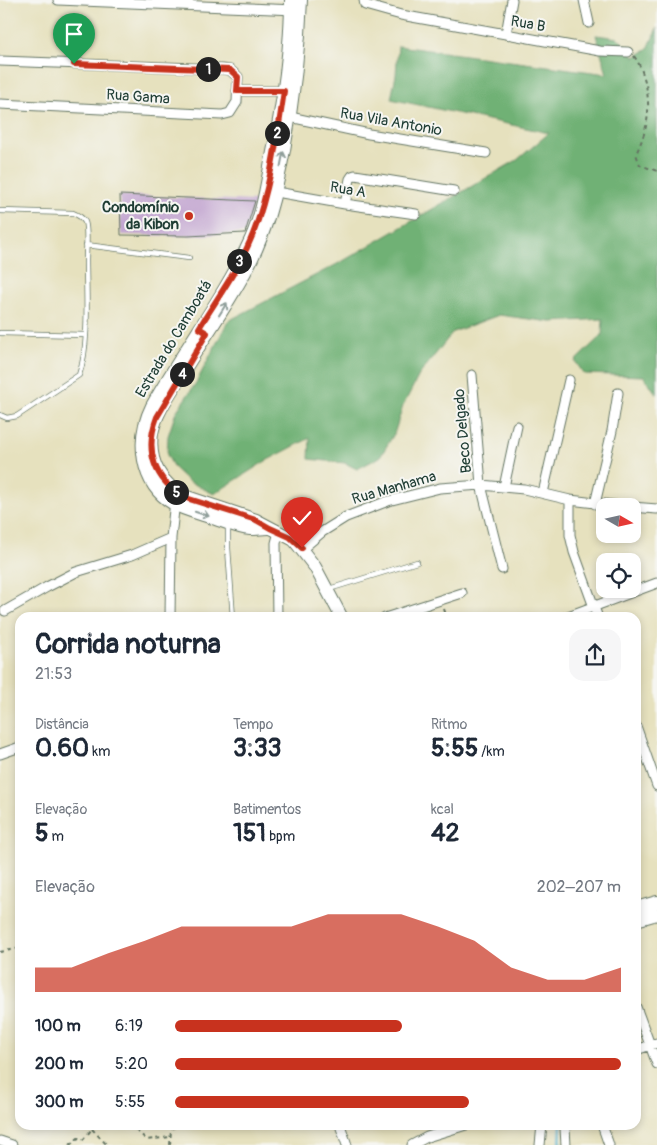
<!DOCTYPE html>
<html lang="pt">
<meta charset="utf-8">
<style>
body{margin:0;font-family:Pangolin,sans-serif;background:#f6f6f7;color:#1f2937;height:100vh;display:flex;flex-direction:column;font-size:19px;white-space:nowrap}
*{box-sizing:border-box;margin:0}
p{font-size:16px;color:#747a83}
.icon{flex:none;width:28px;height:28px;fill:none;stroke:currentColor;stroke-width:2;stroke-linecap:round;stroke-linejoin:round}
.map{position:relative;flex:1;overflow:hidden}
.details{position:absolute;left:15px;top:612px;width:626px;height:518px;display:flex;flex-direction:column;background:#fff;border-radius:15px;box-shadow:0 2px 8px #0003}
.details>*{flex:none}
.needle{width:32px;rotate:99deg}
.tools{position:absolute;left:596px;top:498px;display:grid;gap:10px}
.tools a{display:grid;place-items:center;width:45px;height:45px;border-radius:10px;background:#fff;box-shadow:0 2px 8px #0003;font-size:25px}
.pin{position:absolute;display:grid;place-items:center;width:42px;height:42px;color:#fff;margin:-51px -21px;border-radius:50% 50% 50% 0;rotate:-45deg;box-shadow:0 0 5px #0007}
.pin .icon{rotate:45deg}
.km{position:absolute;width:25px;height:25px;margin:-12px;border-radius:50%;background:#222;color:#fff;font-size:14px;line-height:25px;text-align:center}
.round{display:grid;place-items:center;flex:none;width:52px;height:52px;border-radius:15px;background:#f6f6f7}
.overview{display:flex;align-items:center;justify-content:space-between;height:85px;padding:0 20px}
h1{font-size:28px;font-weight:700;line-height:38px}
.stats{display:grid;grid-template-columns:repeat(3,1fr);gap:8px;height:85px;padding:5px 20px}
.stats div{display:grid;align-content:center}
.stats b{font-size:25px;font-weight:700}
.stats small{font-size:14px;font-weight:400}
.stats p{font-size:14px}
.chart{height:140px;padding:10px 20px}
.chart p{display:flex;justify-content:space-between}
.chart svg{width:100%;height:90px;margin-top:5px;fill:#c8321e;opacity:.7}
ul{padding:0 20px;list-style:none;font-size:16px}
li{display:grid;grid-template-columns:80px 60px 1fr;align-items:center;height:38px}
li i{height:12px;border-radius:6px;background:#c8321e}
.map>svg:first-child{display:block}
.forest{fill:#70b174;stroke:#487754}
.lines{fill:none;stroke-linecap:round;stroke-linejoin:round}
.stream{stroke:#52b3d1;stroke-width:2.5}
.building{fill:#c2a5d0}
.lane-casing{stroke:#657664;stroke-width:6}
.street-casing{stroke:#657664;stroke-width:11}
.secondary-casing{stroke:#657664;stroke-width:14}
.path{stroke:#657664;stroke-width:2;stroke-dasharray:4 4;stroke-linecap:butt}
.lane{stroke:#fff;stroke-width:4.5}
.street{stroke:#fff;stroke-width:9}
.secondary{stroke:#fff;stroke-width:12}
.oneway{stroke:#8f9e9a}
.route-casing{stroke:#fff;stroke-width:10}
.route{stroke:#c8321e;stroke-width:6}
.poi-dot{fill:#c8321e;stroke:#f6f6f2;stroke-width:2}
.labels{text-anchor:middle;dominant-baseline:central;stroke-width:4;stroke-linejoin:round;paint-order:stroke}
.street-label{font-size:15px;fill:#1f3d34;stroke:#f6f6f2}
.poi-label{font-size:15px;font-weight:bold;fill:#1f3d34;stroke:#f6f6f2;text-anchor:end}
</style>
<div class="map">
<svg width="657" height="1145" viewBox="0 0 657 1145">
<rect width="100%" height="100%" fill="#f6f6f2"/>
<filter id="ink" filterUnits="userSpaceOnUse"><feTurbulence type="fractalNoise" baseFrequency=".02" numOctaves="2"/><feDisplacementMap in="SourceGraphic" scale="10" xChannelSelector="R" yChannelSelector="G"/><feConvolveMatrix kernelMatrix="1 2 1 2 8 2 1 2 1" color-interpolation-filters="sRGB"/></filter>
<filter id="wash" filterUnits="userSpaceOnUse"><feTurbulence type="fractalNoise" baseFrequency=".0096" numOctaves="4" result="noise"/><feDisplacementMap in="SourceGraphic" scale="20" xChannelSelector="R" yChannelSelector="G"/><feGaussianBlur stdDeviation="1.12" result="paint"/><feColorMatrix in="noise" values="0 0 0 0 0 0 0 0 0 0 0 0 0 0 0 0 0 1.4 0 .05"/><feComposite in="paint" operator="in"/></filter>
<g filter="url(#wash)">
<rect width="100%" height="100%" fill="#e6e1be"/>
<path class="forest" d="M 657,28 L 657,395 L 644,376 L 584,374 L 575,361 L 602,335 L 603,319 L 551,322 L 499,315 L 453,332 L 419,375 L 403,406 L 394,434 L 380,457 L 357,469 L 345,463 L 309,459 L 310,438 L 264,462 L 214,494 L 188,481 L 174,468 L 167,455 L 168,436 L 176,412 L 196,383 L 228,321 L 343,261 L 517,160 L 549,133 L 391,99 L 396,75 L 398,46 L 607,74 L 596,35 L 618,38 L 635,57 L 648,49 Z"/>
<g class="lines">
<path class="stream" d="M 560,1145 L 561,1125"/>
</g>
<g id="blocks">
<path class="building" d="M 120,195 L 255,201 L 245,233 L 188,236 L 121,235 Z"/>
</g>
</g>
<g filter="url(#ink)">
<use href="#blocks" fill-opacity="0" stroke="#657664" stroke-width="1"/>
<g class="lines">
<defs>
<path id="lane" d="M 0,211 L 73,213 C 78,215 82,217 85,222 C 88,230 86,251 86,260 C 86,293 90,345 79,375 L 17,416 L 7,418 L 0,415
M 86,245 L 189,258
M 0,333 L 85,335
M 228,524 L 228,548 L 233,618
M 329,589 L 417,562"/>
<path id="street" d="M 58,0 L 295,10
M 364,0 L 365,5 L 401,15 L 600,51 L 628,52
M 584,0 L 589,23
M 506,34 L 512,0
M 0,61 L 221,69 L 230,70 L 238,77 L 237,102 L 230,113 L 222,115 L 0,104
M 237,91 L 289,91
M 290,117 L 369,134 L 486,153
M 276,192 L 345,204 L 416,214
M 345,204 L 350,179 L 352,176 L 355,175 L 454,191
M 472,375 L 481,485 L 502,569
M 504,487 L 517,426
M 543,493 L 569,380
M 570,500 L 570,535 L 574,552 L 598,618
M 595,504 L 612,431 L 618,393
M 632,507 L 657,509
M 302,549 L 322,532 L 346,517 L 388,501 L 440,488 L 481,485 L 524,489 L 570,500 L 621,506
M 5,611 L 47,587 L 76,572 L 132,555 L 171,538
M 170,618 L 171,538 L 175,501
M 277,618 L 276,543 L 279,532
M 385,618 L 462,593
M 563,618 L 657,583
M 636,726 L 657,786
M 0,754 L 20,747
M 636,1007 L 657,1064
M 636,1050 L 657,1043
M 340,1125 L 347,1145
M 566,1125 L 565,1128 L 566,1145
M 602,1125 L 609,1145
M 0,1141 L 12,1145
M 412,1145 L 427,1137 L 466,1125
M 540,1145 L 542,1125"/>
<path id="secondary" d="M 301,0 C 299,51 293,101 284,150 C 276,193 266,234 245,272 C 225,309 200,343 179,379 C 169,395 156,413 152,433 C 148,462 161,485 187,497 L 256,520 L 294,540 L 315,567 L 342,618
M 269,528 C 263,528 257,529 250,529 C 237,528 223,521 210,517 C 198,513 185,510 174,504 C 139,484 136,438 152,406 C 183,350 224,298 251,239 C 262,215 266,188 271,162 C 282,109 291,55 291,0
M 636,908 L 657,902
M 636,920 L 657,914"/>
</defs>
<use href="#lane" class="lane-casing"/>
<use href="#street" class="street-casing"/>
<use href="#secondary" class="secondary-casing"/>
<path class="path" d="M 634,56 C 641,66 643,74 646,85 C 651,113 647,130 636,154 L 640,165 L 657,171
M 444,609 L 447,618
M 0,952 L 20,948
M 130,1125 L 147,1140 L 171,1137
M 92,1129 L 107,1145
M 70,1145 L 78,1138 L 83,1140 L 95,1125
M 170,1145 L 171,1129 L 178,1125"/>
<use href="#lane" class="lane"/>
<use href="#street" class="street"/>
<use href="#secondary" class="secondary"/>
</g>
<defs><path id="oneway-shaft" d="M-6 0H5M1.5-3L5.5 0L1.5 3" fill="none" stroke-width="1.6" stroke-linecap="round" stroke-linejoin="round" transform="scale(1.25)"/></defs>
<g class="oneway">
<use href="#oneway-shaft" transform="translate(282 159) rotate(-79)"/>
<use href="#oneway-shaft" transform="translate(223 309) rotate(-58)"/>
<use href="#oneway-shaft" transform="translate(202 514) rotate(18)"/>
</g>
</g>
<g class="lines" filter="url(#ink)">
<defs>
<path id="route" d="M 74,64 L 230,70 L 238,77 L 237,91 L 284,91 C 277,138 270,191 253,234 C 240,267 218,297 199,328 L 207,333 L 157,417 C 144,451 154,481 186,498 L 256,520 L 270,528 L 290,537 L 302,548"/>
</defs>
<use href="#route" class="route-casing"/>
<use href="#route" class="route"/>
</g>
<circle class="poi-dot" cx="189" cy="216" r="5"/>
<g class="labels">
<g class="street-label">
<text transform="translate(528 24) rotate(10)">Rua B</text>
<text transform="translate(138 97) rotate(4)">Rua Gama</text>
<text transform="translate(391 122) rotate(10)">Rua Vila Antonio</text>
<text transform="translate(348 190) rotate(9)">Rua A</text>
<text transform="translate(174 339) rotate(-59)">Estrada do Camboatá</text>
<text transform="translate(463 431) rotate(-95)">Beco Delgado</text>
<text transform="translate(394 488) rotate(-16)">Rua Manhama</text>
</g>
<g class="poi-label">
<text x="179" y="207">Condomínio<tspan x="179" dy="17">da Kibon</tspan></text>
</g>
</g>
</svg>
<div class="tools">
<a><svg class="needle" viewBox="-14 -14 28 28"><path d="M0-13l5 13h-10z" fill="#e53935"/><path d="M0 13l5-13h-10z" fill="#747a83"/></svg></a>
<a><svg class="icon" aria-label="locate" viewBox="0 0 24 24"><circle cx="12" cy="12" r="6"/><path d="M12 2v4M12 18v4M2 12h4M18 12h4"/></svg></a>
</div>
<div class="pin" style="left:74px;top:64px;background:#1e9e55"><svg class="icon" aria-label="arrive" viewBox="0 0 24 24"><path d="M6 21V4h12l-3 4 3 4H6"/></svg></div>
<div class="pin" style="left:302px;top:548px;background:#d93025"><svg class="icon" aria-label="check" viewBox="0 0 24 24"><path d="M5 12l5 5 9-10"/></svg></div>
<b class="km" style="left:208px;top:69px">1</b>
<b class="km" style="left:277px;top:133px">2</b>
<b class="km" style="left:239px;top:261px">3</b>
<b class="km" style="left:182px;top:374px">4</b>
<b class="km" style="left:176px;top:492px">5</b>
<section class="details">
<div class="overview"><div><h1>Corrida noturna</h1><p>21:53</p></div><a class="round"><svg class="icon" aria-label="share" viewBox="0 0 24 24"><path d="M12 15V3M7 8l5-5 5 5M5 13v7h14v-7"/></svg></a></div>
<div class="stats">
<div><p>Distância</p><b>0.60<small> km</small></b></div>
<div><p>Tempo</p><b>3:33</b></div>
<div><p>Ritmo</p><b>5:55<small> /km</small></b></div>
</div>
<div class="stats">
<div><p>Elevação</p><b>5<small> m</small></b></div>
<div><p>Batimentos</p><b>151<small> bpm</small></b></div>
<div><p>kcal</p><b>42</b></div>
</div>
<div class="chart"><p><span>Elevação</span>202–207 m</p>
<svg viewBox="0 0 160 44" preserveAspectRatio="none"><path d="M0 44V32L10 32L20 25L30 19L40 12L50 12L60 12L70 12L80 6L90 6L100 6L110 12L120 19L130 32L140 38L150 38L160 32V44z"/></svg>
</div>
<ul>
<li><b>100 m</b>6:19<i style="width:51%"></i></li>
<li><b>200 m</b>5:20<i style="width:100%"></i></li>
<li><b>300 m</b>5:55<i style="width:66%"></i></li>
</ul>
</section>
</div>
